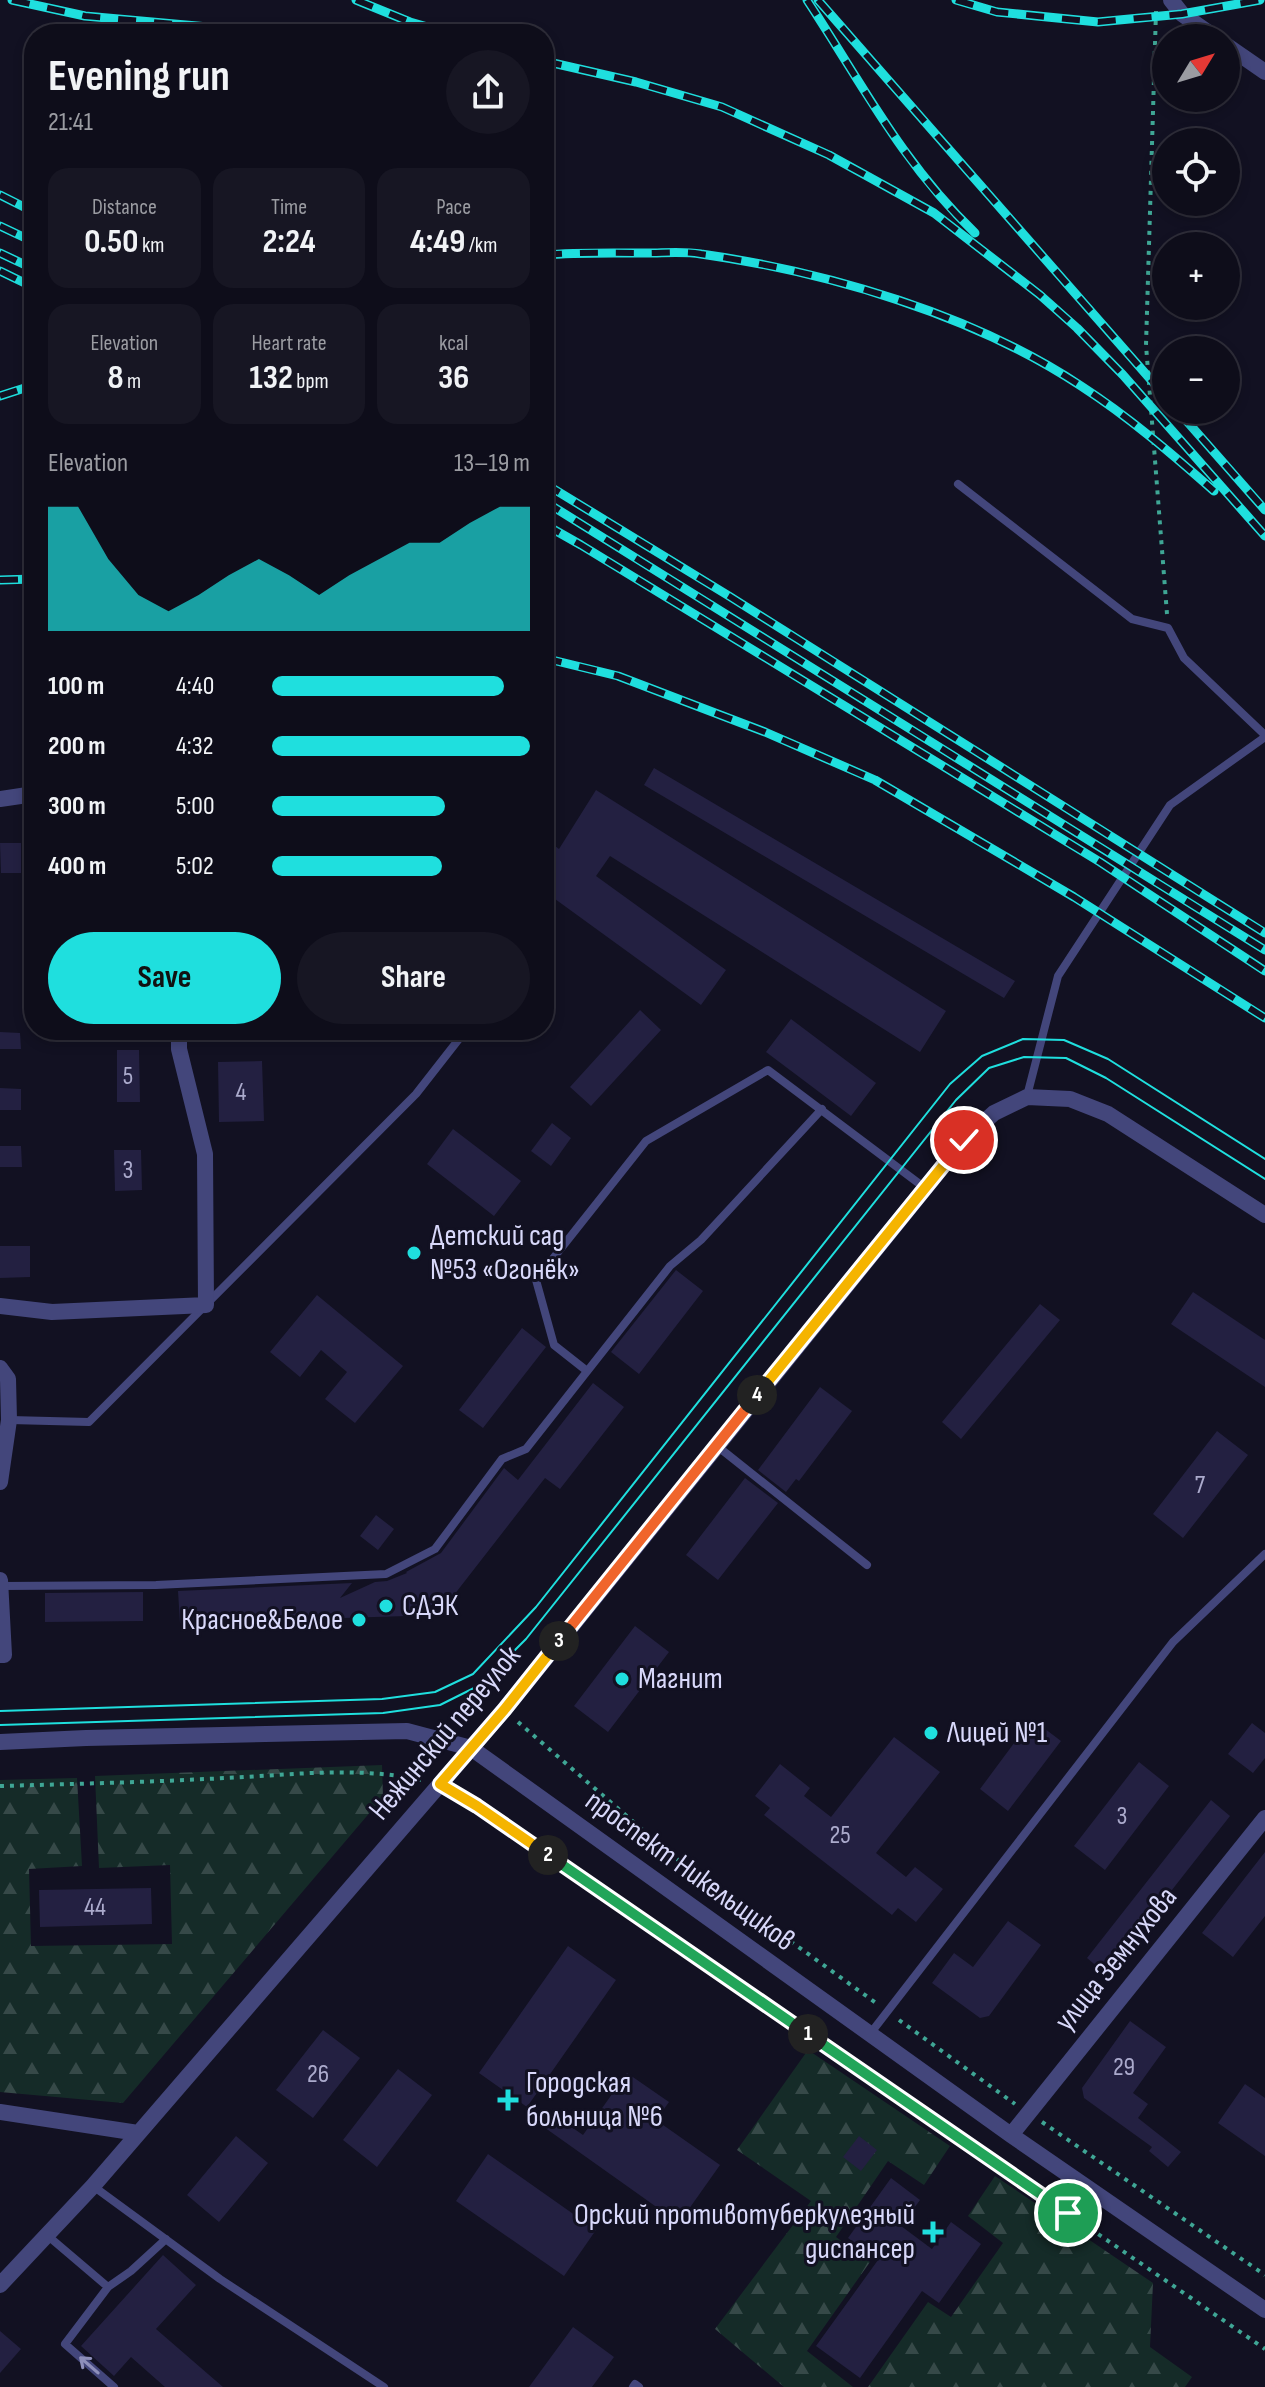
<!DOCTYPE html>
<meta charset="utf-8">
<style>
body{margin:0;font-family:"Sofia Sans Condensed",sans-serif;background:#171623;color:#f1f3f6;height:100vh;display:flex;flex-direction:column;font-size:30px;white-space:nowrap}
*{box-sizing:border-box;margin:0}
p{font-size:26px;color:#9b9ca2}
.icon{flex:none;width:44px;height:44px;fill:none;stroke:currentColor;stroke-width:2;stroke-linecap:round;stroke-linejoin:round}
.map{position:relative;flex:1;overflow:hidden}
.side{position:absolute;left:24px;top:24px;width:530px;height:1016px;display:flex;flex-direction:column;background:#0e0d1a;border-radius:32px;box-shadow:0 4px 12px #0003,0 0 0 2px #2e2d39}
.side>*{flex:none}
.needle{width:52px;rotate:52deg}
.controls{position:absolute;left:1152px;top:24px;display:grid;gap:16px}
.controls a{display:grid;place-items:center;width:88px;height:88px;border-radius:50%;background:#0e0d1a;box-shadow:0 4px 12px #0003,0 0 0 2px #2e2d39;font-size:40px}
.pin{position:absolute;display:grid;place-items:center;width:68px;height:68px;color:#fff;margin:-34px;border:4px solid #fff;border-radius:50%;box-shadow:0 2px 8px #0007}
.km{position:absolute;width:40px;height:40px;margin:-20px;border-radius:50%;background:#222;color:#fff;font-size:22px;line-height:40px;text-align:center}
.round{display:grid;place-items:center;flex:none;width:84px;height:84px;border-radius:42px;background:#171623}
.summary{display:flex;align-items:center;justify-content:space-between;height:136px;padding:0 24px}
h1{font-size:44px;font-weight:700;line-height:60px}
.metrics{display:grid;grid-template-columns:repeat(3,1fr);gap:12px;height:136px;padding:8px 24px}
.metrics div{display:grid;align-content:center;border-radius:20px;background:#171623;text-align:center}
.metrics b{font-size:34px;font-weight:700}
.metrics small{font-size:22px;font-weight:400}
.metrics p{font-size:22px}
.chart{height:224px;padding:16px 24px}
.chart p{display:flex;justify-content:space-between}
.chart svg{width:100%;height:144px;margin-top:8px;fill:#1fdfde;opacity:.7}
.action{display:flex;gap:16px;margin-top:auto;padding:16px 24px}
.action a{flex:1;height:92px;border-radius:48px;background:#1fdfde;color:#111;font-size:32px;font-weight:700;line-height:92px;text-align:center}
.action a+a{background:#171623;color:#f1f3f6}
ul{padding:0 24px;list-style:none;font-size:26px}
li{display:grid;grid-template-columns:128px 96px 1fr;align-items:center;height:60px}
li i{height:20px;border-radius:10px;background:#1fdfde}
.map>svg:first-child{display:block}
.forest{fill:url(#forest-firs)}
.building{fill:#232041}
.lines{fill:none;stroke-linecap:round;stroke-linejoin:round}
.path{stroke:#3fa695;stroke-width:4;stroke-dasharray:4 6;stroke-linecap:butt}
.lane{stroke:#43467b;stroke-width:8}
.street{stroke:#43467b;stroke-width:16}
.tram{stroke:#1fdfde;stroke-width:2}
.rail-casing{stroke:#1fdfde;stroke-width:9}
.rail{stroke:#121122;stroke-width:6;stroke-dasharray:18;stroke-linecap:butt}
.oneway{stroke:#8e8fba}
.split-1-casing{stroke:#fff;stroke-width:16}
.split-2-casing{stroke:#fff;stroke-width:16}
.split-3-casing{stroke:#fff;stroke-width:16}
.split-4-casing{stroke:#fff;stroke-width:16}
.split-5-casing{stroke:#fff;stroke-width:16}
.split-1{stroke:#22a559;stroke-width:10}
.split-2{stroke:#22a559;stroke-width:10}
.split-3{stroke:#f5b400;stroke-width:10}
.split-4{stroke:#f0652b;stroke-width:10}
.split-5{stroke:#f5b400;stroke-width:10}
.poi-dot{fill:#1fdfde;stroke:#121122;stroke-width:3}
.labels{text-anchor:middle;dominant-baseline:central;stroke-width:6;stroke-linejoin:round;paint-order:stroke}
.number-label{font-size:26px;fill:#abaacc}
.poi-label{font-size:30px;fill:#d8d8fa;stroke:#121122;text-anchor:start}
.street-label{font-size:30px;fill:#d8d8fa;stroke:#121122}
</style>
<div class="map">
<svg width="1265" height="2387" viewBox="0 0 1265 2387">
<defs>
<pattern id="forest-firs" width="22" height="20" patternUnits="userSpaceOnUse" patternTransform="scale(2)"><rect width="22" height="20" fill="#152b28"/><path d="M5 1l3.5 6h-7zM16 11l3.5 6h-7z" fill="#364948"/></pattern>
</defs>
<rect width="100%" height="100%" fill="#121122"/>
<path class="forest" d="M 382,1765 L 383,1797 L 123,2103 L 0,2092 L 0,1780 L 77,1778 L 82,1866 L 29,1869 L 31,1946 L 172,1944 L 170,1865 L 99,1868 L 95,1776 Z
M 808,2050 L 950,2146 L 924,2185 L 888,2161 L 836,2237 L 870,2262 L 807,2351 L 853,2387 L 784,2387 L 715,2329 L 811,2201 L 737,2150 Z
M 995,2176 L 1153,2283 L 1150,2347 L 1192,2377 L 1185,2387 L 868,2387 L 928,2302 L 951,2317 L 1003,2243 L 968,2216 Z"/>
<path class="building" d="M 654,768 L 1015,981 L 1004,998 L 644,785 Z
M 596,790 L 946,1011 L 920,1052 L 610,856 L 596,876 L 726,970 L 701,1005 L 544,891 L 544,838 L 559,849 Z
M 0,843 L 21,843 L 21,873 L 1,873 Z
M 640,1010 L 661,1030 L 591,1106 L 570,1087 Z
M 791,1019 L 876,1083 L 851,1116 L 766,1052 Z
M 0,1032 L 20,1033 L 21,1049 L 0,1049 Z
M 117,1050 L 139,1050 L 140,1102 L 117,1102 Z
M 262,1061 L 264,1121 L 219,1122 L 218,1062 Z
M 0,1088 L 21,1089 L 21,1110 L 0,1110 Z
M 552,1123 L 571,1138 L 551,1166 L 531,1151 Z
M 453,1129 L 521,1181 L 494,1216 L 427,1164 Z
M 0,1146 L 21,1146 L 22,1167 L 0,1167 Z
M 114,1150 L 141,1150 L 142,1190 L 115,1191 Z
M 0,1246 L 30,1246 L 30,1277 L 0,1278 Z
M 676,1270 L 703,1291 L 639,1374 L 611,1352 Z
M 1193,1292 L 1265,1340 L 1265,1387 L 1171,1324 Z
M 317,1295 L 403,1366 L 355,1423 L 325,1399 L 347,1372 L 321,1350 L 300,1377 L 270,1352 Z
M 1040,1304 L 1060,1320 L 961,1439 L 942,1422 Z
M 522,1328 L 546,1347 L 483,1428 L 459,1410 Z
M 593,1383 L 624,1407 L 560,1489 L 545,1478 L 454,1595 L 407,1616 L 180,1623 L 178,1591 L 352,1583 L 340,1598 L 375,1582 L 387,1581 L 407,1573 L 406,1572 L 441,1553 L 504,1468 L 518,1480 Z
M 820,1387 L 852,1411 L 799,1481 L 796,1479 L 786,1492 L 758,1470 Z
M 1217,1431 L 1248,1455 L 1183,1538 L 1153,1514 Z
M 745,1478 L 778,1503 L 718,1580 L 686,1555 Z
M 376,1515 L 394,1529 L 378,1550 L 360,1536 Z
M 143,1592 L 143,1621 L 45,1622 L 45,1593 Z
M 635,1626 L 669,1652 L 608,1732 L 574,1706 Z
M 1032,1719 L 1061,1741 L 1008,1811 L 980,1789 Z
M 1252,1723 L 1265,1733 L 1265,1758 L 1253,1773 L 1228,1754 Z
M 894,1737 L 940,1772 L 876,1853 L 906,1877 L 915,1867 L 943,1889 L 916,1922 L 898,1908 L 892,1915 L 764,1815 L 770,1808 L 755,1796 L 780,1764 L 810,1788 L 804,1796 L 831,1817 Z
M 1139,1762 L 1169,1786 L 1105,1870 L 1074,1846 Z
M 1211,1800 L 1230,1816 L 1106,1974 L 1087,1958 Z
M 1265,1852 L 1265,1916 L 1233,1957 L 1202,1933 Z
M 151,1888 L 152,1924 L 40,1927 L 39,1890 Z
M 1008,1921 L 1041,1945 L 989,2016 L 980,2018 L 932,1983 L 954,1953 L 973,1967 Z
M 568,1946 L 616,1980 L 527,2107 L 479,2073 Z
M 1130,2021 L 1166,2047 L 1133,2093 L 1148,2104 L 1138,2118 L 1181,2152 L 1168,2167 L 1149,2151 L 1152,2147 L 1084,2098 L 1082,2088 Z
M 323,2030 L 360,2058 L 313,2118 L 276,2090 Z
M 398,2069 L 432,2095 L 377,2167 L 343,2140 Z
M 627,2073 L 669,2102 L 656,2120 L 720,2165 L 679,2223 L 541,2125 L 550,2112 L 583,2135 Z
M 1245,2084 L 1265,2098 L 1265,2156 L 1218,2123 Z
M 236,2136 L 268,2163 L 219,2222 L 187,2195 Z
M 859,2136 L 877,2150 L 861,2171 L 843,2157 Z
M 488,2154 L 596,2230 L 564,2276 L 456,2201 Z
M 891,2178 L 920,2200 L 901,2226 L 932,2249 L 951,2222 L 981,2244 L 939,2303 L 922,2291 L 860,2378 L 816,2346 L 878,2260 L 848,2238 Z
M 163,2255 L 196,2285 L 156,2329 L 223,2387 L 165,2387 L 131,2357 L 114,2376 L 81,2346 Z
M 573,2327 L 614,2357 L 592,2387 L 529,2387 Z
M 0,2331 L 21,2349 L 0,2373 Z"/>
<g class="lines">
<path class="path" d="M 1156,11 L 1146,345 L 1167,614
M 518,1722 L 674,1857 L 876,2003
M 0,1786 C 75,1784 151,1782 226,1778 C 290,1775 358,1766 421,1780
M 455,1793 L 477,1806 L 1265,2349
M 899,2020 L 1015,2104
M 1042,2122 L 1265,2275"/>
<path class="lane" d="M 958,484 L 1132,619 L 1168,628 L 1184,658 L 1265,735
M 544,930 L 547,926
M 1027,1096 L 1058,976 L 1170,805 L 1265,737
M 587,1371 L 554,1345 L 536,1280 L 646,1141 L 768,1070 L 925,1188
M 10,1420 L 89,1422 L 416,1094 L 466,1030
M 717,1446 L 867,1565
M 2,1586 L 156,1585 L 386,1574 L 435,1549 L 502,1459 L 526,1449 L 670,1266 L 701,1240 L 822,1109
M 870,2034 L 1173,1642 L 1265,1554
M 93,2186 L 220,2279 L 384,2387
M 48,2236 L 108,2287
M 114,2387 L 65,2344 L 108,2287 L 131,2271 L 166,2239
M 633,2387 L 635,2384 L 639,2387"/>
<path class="street" d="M 1171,0 L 1182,14 L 1216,38
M 1226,45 L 1265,72
M 0,799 L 34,794
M 0,1306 L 52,1312 L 206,1305 L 205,1154 L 179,1049 L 179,1030
M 0,1368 L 8,1379 L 9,1420 L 0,1482
M 0,1580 L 4,1655 L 0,1655
M 0,1742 L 86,1738 L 407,1731 L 471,1748 L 1011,2135 L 1265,2310
M 0,2112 L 138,2133
M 1011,2135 L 1265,1818
M 0,2285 L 93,2186 L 504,1710 L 964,1140 L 994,1113 L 1027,1097 L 1070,1099 L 1108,1114 L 1265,1215"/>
<path class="tram" d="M 0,1711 L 382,1699 L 435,1692 L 473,1674 L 536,1607 L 950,1084 L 982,1056 L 1023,1039 L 1064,1040 L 1108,1059 L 1265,1159
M 0,1725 L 383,1713 L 440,1705 L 480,1685 L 526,1639 L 956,1100 L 989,1068 L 1024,1057 L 1066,1058 L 1106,1078 L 1265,1179"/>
<defs>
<path id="rail" d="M 12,0 L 85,16 L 285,34
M 356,0 L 410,22 L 452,34
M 807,0 C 861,82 902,163 975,233
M 818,0 L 1166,397
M 956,0 L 997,12 L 1098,22 L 1182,14 L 1260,0
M 544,61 L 636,82 L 722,107 L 829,155 L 934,213 L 1040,295 L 1077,328 L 1123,375 L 1265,536
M 0,195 L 34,212
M 0,226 L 34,242
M 0,253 L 34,269
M 544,255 C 578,252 612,253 647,253 C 664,253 684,251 701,254 C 828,272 974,315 1081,386 C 1129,417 1172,454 1214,491
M 0,271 L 31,286
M 0,396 L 34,385
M 1177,410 L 1265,510
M 544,483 L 729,596 L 1265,933
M 544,501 L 1265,950
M 544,524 L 581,545 L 1100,862 L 1265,971
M 0,580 L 34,579
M 544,658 L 618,676 L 765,732 L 875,780 L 1074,897 L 1265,1018"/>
</defs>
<use href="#rail" class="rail-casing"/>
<use href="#rail" class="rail"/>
</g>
<defs><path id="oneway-shaft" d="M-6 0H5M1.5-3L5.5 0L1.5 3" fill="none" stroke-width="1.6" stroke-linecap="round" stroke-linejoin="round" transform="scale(2)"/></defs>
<use class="oneway" href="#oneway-shaft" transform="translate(89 2365) rotate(-139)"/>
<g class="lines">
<defs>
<path id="split-1" d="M 808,2034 L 1068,2213"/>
<path id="split-2" d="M 548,1855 L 808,2034"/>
<path id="split-3" d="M 548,1855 L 477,1806 L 440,1784 L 504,1710 L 559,1641"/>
<path id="split-4" d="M 559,1641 L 757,1395"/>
<path id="split-5" d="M 757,1395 L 964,1140"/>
</defs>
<use href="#split-1" class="split-1-casing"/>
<use href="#split-2" class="split-2-casing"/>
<use href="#split-3" class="split-3-casing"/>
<use href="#split-4" class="split-4-casing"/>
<use href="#split-5" class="split-5-casing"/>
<use href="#split-1" class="split-1"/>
<use href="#split-2" class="split-2"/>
<use href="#split-3" class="split-3"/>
<use href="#split-4" class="split-4"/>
<use href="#split-5" class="split-5"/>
</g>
<g class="poi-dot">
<circle cx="414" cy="1253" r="8"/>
<circle cx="386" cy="1606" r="8"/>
<circle cx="359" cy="1620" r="8"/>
<circle cx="622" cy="1679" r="8"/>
<circle cx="931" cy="1733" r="8"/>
<path d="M504 2088h8v8h8v8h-8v8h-8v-8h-8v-8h8z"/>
<path d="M929 2220h8v8h8v8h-8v8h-8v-8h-8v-8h8z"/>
</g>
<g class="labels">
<g class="number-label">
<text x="128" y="1076">5</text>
<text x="241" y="1092">4</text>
<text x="128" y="1170">3</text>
<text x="1200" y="1485">7</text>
<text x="1122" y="1816">3</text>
<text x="840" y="1835">25</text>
<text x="95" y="1907">44</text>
<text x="1124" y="2067">29</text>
<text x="318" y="2074">26</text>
</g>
<g class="poi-label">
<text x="430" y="1236">Детский сад<tspan x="430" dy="34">№53 «Огонёк»</tspan></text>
<text x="402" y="1606">СДЭК</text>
<text x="343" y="1620" text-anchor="end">Красное&amp;Белое</text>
<text x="638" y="1679">Магнит</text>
<text x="947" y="1733">Лицей №1</text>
<text x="526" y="2083">Городская<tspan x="526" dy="34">больница №6</tspan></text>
<text x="915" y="2215" text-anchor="end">Орский противотуберкулезный<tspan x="915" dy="34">диспансер</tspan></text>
</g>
<g class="street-label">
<text transform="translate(445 1733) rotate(-50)">Нежинский переулок</text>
<text transform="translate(690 1871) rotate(36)">проспект Никельщиков</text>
<text transform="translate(1116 1959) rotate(-51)">улица Земнухова</text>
</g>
</g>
</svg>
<div class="controls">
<a><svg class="needle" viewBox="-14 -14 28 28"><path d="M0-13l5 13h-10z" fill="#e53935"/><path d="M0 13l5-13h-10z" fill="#9b9ca2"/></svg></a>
<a><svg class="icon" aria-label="locate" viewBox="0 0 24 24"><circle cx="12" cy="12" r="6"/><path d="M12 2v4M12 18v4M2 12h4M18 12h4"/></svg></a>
<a>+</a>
<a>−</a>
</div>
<div class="pin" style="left:1068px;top:2213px;background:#1e9e55"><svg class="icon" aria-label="arrive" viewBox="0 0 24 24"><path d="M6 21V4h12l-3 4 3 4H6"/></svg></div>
<div class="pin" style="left:964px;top:1140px;background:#d93025"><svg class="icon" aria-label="check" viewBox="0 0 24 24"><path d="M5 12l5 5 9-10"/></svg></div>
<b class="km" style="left:808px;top:2034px">1</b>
<b class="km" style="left:548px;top:1855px">2</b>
<b class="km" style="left:559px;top:1641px">3</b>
<b class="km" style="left:757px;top:1395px">4</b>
<section class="side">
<div class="summary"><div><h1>Evening run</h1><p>21:41</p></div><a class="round"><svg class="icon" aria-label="share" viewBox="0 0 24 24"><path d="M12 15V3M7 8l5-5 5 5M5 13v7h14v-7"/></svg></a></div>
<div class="metrics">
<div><p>Distance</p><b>0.50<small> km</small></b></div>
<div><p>Time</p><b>2:24</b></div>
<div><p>Pace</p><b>4:49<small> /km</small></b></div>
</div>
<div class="metrics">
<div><p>Elevation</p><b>8<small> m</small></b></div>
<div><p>Heart rate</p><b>132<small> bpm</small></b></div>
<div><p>kcal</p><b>36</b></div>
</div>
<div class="chart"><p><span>Elevation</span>13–19 m</p>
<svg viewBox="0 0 160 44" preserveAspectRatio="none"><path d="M0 44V6L10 6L20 22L30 33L40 38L50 33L60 27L70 22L80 27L90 33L100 27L110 22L120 17L130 17L140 11L150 6L160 6V44z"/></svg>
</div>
<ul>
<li><b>100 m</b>4:40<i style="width:90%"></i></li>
<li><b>200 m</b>4:32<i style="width:100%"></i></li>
<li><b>300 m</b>5:00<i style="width:67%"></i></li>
<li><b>400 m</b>5:02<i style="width:66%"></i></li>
</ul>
<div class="action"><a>Save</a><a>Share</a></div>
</section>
</div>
